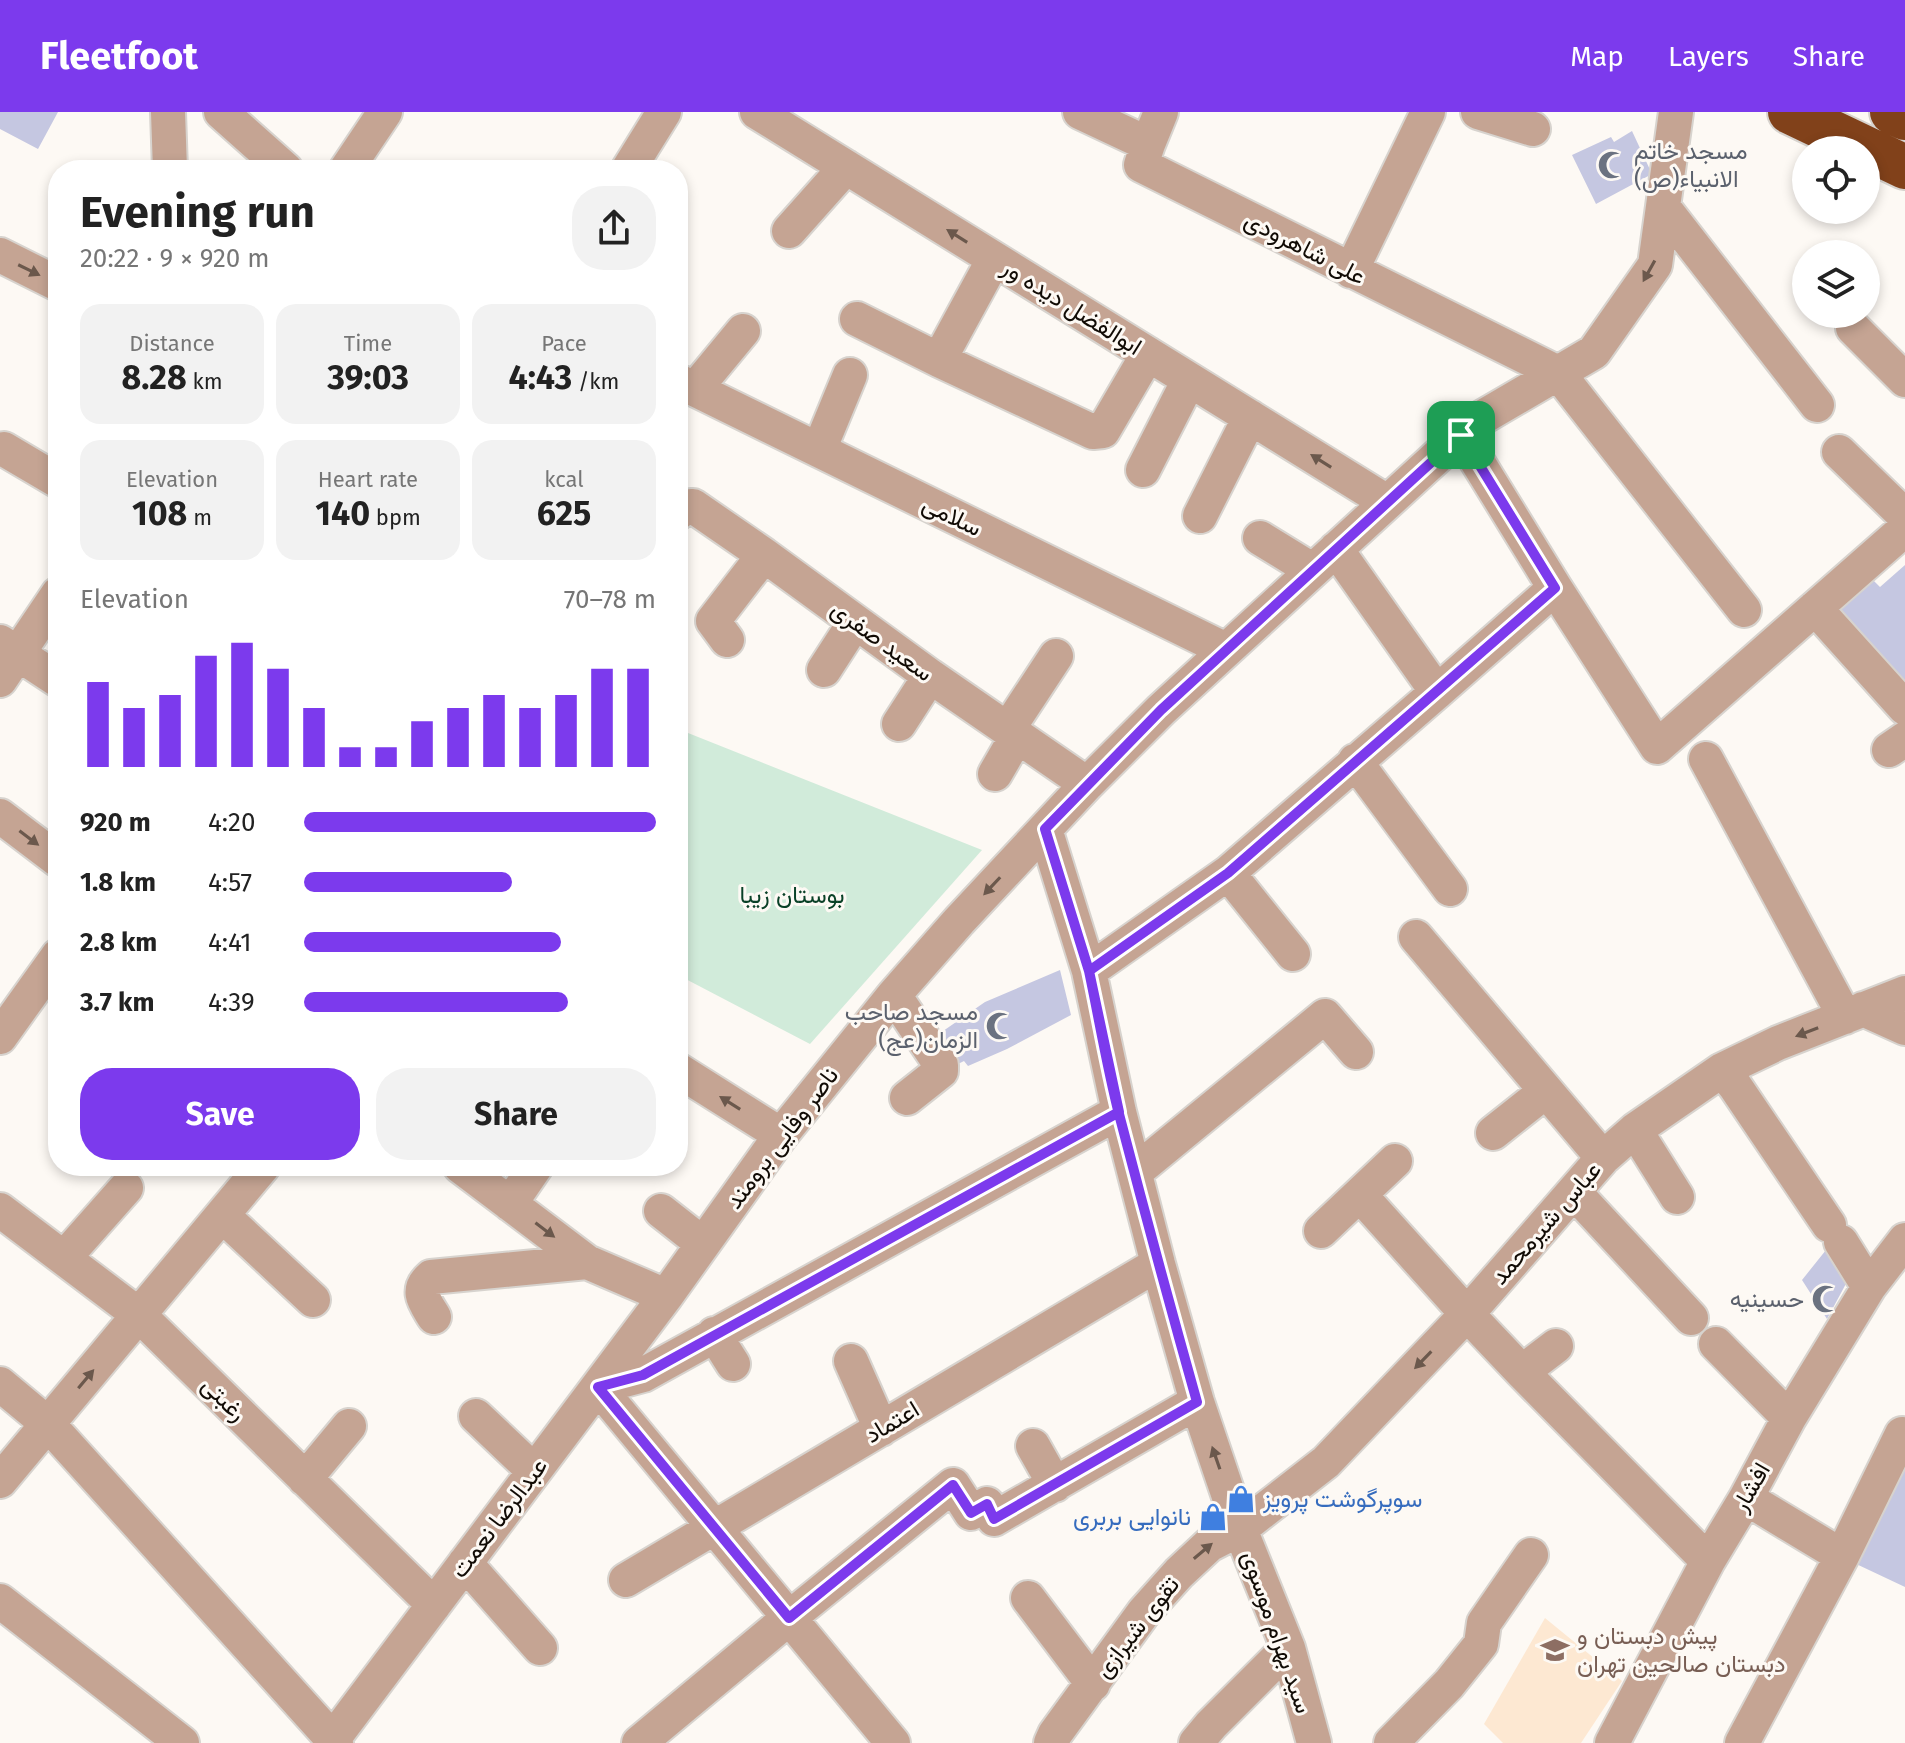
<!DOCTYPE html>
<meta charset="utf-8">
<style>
body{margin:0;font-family:"Fira Sans",Vazirmatn,sans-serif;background:#f2f2f2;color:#222;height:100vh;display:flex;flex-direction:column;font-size:30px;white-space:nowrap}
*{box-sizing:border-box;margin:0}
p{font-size:26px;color:#767676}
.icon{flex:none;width:44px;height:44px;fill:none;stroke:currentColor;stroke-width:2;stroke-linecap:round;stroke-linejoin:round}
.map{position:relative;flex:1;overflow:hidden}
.side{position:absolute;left:48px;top:48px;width:640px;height:1016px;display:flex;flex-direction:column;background:#fff;border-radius:32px;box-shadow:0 4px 12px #0003}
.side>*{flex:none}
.tools{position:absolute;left:1792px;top:24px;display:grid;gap:16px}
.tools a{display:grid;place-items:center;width:88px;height:88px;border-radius:50%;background:#fff;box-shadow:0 4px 12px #0003;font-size:40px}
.pin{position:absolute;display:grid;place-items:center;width:68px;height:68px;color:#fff;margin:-34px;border-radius:16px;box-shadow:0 4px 12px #0006}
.round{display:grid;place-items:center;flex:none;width:84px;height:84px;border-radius:32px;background:#f2f2f2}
.head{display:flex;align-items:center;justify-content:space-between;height:136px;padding:0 32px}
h1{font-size:44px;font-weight:700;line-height:60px}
.figures{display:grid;grid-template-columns:repeat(3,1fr);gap:12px;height:136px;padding:8px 32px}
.figures div{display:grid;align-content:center;border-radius:20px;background:#f2f2f2;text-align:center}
.figures b{font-size:34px;font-weight:700}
.figures small{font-size:22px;font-weight:400}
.figures p{font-size:22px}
.chart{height:224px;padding:16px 32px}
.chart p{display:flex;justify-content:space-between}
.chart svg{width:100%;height:144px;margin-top:8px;stroke:#7c3aed;stroke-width:6}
.cta{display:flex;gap:16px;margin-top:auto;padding:16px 32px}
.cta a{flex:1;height:92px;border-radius:32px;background:#7c3aed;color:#fff;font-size:32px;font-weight:700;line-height:92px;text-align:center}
.cta a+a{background:#f2f2f2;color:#222}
ul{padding:0 32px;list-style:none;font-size:26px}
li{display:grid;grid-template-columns:128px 96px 1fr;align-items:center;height:60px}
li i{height:20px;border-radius:10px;background:#7c3aed}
header{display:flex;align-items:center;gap:48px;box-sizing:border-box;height:112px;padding:0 40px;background:#7c3aed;color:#fff}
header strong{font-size:38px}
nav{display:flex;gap:44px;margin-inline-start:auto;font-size:28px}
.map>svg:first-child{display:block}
.built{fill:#fde8d2}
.green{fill:#d1ebda}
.building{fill:#c5c7e1}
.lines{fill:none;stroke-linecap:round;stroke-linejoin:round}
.minor-casing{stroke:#d7d3ce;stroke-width:38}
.highway-casing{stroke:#d7d3ce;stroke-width:48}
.minor{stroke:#c5a493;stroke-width:34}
.highway{stroke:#81411a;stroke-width:44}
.oneway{fill:#6b584c}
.route-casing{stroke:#fff;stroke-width:16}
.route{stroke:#7c3aed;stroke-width:10}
.labels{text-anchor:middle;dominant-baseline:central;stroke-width:6;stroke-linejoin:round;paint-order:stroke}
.worship-label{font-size:24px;fill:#5b616d;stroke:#fdf9f4;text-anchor:end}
.street-label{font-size:24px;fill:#110b05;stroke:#fdf9f4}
.park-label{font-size:24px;fill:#0a4127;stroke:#fdf9f4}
.shop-label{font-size:24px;fill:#366cbe;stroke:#fdf9f4;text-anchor:start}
.education-label{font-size:24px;fill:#785e54;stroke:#fdf9f4;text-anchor:start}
</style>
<header>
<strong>Fleetfoot</strong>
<nav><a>Map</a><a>Layers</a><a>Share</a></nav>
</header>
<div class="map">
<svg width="1905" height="1631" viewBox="0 0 1905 1631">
<rect width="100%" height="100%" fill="#fdf9f4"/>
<path class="built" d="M 1545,1506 L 1622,1569 L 1581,1631 L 1503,1631 L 1484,1612 Z"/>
<path class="green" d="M 678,617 L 982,738 L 810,932 L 678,863 Z"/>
<path class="building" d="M 0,0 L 58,0 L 38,37 L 0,17 Z
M 1632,19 L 1652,62 L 1596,92 L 1572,43 L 1611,25 L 1614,30 Z
M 1905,453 L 1905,585 L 1829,501 L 1870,465 L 1880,475 Z
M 1060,858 L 1071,903 L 1007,937 L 968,954 L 964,949 L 948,957 L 933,926 L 985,890 Z
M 1826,1138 L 1848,1168 L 1827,1207 L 1802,1168 Z
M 1905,1337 L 1905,1475 L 1852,1450 Z"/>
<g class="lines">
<defs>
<path id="minor" d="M 168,0 L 170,58
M 221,0 L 286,58
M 757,0 L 1387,390
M 1080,0 L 1148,32 L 1141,53 L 1558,261 L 1744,498
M 1478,0 L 1533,17
M 1148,32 L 1161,0
M 346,58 L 385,0
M 628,58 L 664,0
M 1663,95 L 1817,293
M 789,119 L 846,55
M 0,143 L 58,172
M 1351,159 L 1428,0
M 857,207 L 939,248 L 1093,320 L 1103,319 L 1148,242
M 1853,216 L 1905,268
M 939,248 L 994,147
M 678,269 L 1226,538
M 695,277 L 743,219
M 1461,323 L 1555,476 L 1657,635 L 1905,417
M 4,337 L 58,369
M 819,338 L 850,263
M 1839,340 L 1905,404
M 1143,358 L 1189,268
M 678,401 L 684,395 L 693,394 L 764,443 L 930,564 L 1087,672
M 1200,404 L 1250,305
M 1260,426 L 1312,458
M 1336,437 L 1437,580
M 1815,496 L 1905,596
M 727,528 L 713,509 L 764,443
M 0,530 L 58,568
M 824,558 L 855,510
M 0,568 L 58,482
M 899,612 L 930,564
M 1008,617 L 1056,544
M 1889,638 L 1905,627
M 1706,647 L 1845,905
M 1355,649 L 1450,777
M 995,662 L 1017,624
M 0,704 L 58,748
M 1045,717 L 1089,859 L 1119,1000 L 1158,1152 L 1197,1290 L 1240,1417 L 1288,1536 L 1314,1631
M 1228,761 L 1293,842
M 1416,825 L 1603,1046
M 1089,859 L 1228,761 L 1437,580 L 1555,476
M 894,883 L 941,953 L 941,959 L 907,986
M 1863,897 L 1905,916
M 0,925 L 58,844
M 678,958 L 781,1023
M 1722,958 L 1735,974 L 1829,1113
M 1635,1018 L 1677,1085
M 1493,1021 L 1546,979
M 460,1054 L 587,1150 L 666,1184
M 1135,1060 L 1325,904 L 1356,940
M 1574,1080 L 1691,1206
M 1360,1083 L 1467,1202 L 1522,1260 L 1708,1449
M 510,1092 L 536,1054
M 0,1098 L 139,1203 L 434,1493
M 661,1099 L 703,1132
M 222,1103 L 313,1188
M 1321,1119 L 1395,1049
M 1841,1130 L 1869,1175
M 64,1146 L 126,1076
M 434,1205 C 425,1190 415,1179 431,1165 L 587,1150
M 714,1222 L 733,1252
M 1716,1232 L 1789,1306
M 851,1249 L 881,1317
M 1522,1260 L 1556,1234
M 0,1272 L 48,1312 L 336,1631
M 476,1304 L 534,1359
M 1033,1334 L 1055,1373
M 305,1367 L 349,1314
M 0,1369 L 263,1054
M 1746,1386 L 1842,1444
M 465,1451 L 540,1536
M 626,1468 L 1158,1152
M 1028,1486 L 1093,1572
M 0,1489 L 182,1631
M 330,1631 L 666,1184 L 781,1023 L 894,883 L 959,809 L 1087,672 L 1161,598 L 1476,309 L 1594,240 L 1655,153 L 1676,0
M 639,1631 L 789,1506 L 953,1373 L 971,1401 L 987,1392 L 994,1407 L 1197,1290
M 893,1631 L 598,1275 L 643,1263 L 1119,1000
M 1051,1631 L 1055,1622 L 1144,1500 L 1179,1461 L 1209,1433 L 1240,1417 L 1326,1350 L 1467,1202 L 1603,1046 L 1635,1018 L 1722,958 L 1778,931 L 1905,881
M 1196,1631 L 1211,1613 L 1288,1536
M 1391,1631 L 1449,1572 L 1481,1532 L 1484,1511 L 1531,1443
M 1612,1631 L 1708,1449 L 1746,1386 L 1789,1306 L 1869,1175 L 1905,1128
M 1742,1631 L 1842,1444 L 1902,1322"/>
<path id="highway" d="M 1790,0 L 1905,55
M 1892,0 L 1905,6"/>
</defs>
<use href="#minor" class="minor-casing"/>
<use href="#highway" class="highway-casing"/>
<use href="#minor" class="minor"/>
<use href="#highway" class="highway"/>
</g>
<defs><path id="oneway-solid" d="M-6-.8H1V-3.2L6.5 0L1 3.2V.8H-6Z" transform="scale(2)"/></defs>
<g class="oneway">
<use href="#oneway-solid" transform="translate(957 124) rotate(-148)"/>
<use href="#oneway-solid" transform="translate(29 158) rotate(26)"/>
<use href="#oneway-solid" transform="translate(1649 159) rotate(119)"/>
<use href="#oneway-solid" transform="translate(1321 349) rotate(-148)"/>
<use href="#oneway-solid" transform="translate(29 726) rotate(37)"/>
<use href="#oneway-solid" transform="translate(992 774) rotate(133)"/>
<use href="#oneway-solid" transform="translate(1807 920) rotate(159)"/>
<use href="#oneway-solid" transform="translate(730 991) rotate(-148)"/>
<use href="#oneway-solid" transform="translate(545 1118) rotate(37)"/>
<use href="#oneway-solid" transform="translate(1423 1248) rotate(134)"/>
<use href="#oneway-solid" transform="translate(86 1267) rotate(-50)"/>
<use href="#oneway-solid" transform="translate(1216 1346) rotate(-109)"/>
<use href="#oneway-solid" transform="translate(1203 1439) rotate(-40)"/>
</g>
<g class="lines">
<defs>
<path id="route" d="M 1461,323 L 1161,598 L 1045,717 L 1089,859 L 1119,1000 L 643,1263 L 598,1275 L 789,1506 L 953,1373 L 971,1401 L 987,1392 L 994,1407 L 1197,1290 C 1170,1194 1144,1098 1119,1002 C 1107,955 1099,906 1089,859 L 1228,761 L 1555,476 L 1461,323"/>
</defs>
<use href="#route" class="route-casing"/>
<use href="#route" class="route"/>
</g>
<defs>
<symbol id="mosque-bare" viewBox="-9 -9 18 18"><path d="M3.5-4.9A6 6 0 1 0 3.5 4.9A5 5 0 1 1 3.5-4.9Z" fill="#6b7280" stroke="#fdf9f4" stroke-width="2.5" paint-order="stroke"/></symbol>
<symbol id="shop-bare" viewBox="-9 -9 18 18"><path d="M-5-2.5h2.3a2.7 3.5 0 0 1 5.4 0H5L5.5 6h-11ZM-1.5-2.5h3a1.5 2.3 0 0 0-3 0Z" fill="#3f7fe0" stroke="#fdf9f4" stroke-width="2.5" paint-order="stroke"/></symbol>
<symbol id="school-bare" viewBox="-9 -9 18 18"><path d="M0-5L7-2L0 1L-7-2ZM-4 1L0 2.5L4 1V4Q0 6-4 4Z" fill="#8d6e63" stroke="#fdf9f4" stroke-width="2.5" paint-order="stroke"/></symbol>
</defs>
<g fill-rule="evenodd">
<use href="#mosque-bare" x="1592" y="33" width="40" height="40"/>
<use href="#mosque-bare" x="980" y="894" width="40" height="40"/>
<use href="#mosque-bare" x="1806" y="1167" width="40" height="40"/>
<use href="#shop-bare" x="1221" y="1367" width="40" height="40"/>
<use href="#shop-bare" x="1193" y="1385" width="40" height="40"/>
<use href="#school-bare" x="1535" y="1518" width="40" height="40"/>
</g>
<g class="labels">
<g class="worship-label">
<text x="1634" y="39" text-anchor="start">مسجد خاتم<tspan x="1634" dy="28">الانبیاء(ص)</tspan></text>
<text x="978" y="900">مسجد صاحب<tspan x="978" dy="28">الزمان(عج)</tspan></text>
<text x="1804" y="1187">حسینیه</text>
</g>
<g class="street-label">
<text transform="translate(1305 136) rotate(27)">علی شاهرودی</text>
<text transform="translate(1072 195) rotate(32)">ابوالفضل دیده ور</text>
<text transform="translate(952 404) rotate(26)">سلامی</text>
<text transform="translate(882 529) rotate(36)">سعید صفری</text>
<text transform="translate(782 1026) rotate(-53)">ناصر وفایی برومند</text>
<text transform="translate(1546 1111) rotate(-49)">عباس شیرمحمد</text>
<text transform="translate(224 1287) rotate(45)">رغبتی</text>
<text transform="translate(892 1310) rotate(-31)">اعتماد</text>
<text transform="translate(1751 1375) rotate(-60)">افشار</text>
<text transform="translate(499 1406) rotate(-53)">عبدالرضا نعمت</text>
<text transform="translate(1137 1515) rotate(-52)">تقوی شیرازی</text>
<text transform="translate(1277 1520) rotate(71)">سید بهرام موسوی</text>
</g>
<g class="park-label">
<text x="792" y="783">بوستان زیبا</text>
</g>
<g class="shop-label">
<text x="1263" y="1387">سوپرگوشت پرویز</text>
<text x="1191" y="1405" text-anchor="end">نانوایی بربری</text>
</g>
<g class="education-label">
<text x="1577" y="1524">پیش دبستان و<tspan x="1577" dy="28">دبستان صالحین تهران</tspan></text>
</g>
</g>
</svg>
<div class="tools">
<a><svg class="icon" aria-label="locate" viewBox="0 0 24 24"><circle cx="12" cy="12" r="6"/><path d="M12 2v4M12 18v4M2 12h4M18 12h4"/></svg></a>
<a><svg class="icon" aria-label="layers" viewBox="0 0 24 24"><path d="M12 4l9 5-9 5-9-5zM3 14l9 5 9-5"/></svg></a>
</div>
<div class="pin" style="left:1461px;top:323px;background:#1e9e55"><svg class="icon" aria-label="arrive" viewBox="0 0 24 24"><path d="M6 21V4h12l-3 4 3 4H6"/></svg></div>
<section class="side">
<div class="head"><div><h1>Evening run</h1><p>20:22 · 9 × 920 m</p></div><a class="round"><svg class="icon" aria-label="share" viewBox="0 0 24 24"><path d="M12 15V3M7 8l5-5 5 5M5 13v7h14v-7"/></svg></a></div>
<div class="figures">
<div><p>Distance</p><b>8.28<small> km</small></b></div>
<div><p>Time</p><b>39:03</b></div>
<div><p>Pace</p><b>4:43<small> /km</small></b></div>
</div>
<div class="figures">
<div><p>Elevation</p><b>108<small> m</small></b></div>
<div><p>Heart rate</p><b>140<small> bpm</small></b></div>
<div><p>kcal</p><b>625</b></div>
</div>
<div class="chart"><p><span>Elevation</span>70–78 m</p>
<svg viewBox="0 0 160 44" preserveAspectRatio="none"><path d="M5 44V18M15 44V26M25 44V22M35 44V10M45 44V6M55 44V14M65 44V26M75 44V38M85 44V38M95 44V30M105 44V26M115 44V22M125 44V26M135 44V22M145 44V14M155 44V14"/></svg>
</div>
<ul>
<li><b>920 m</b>4:20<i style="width:100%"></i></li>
<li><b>1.8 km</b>4:57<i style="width:59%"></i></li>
<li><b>2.8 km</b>4:41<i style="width:73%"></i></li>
<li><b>3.7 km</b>4:39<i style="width:75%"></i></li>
</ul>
<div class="cta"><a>Save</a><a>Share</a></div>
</section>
</div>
